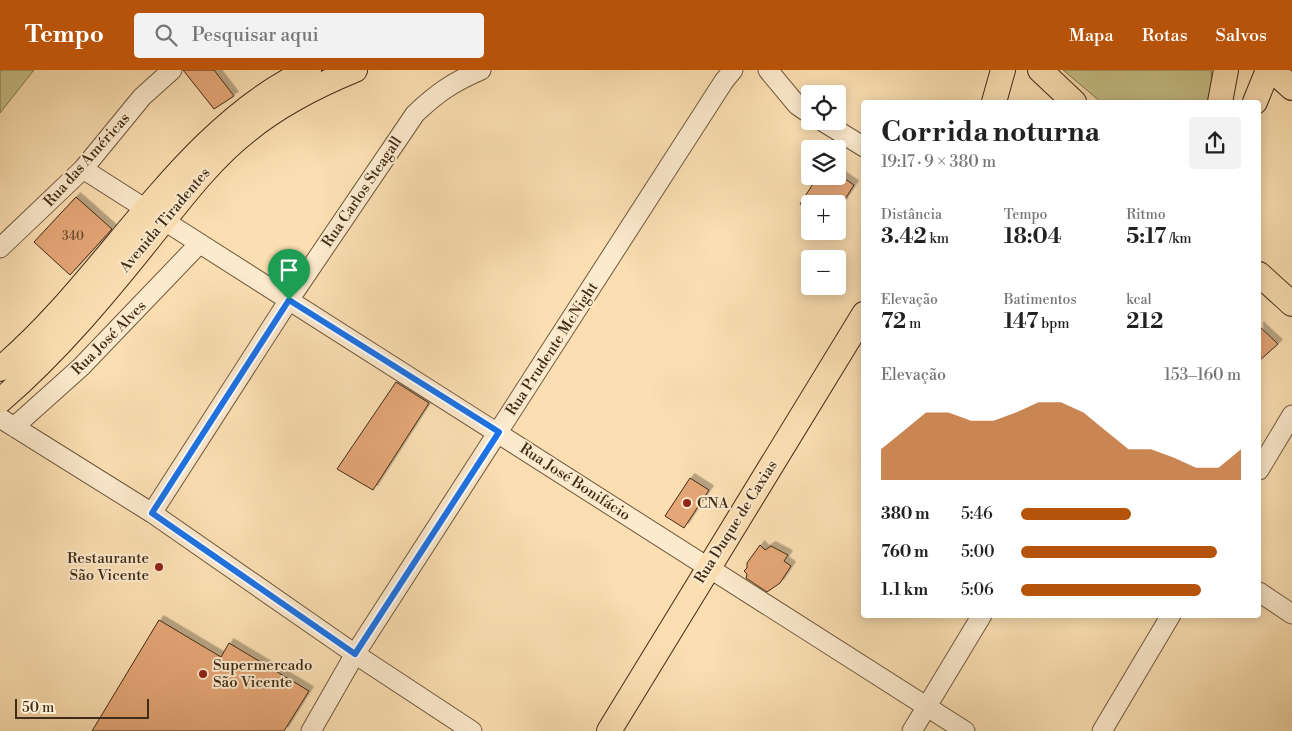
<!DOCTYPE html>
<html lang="pt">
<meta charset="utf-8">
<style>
body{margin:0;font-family:"Libre Bodoni",serif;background:#f2f2f2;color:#222;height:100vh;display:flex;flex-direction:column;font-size:19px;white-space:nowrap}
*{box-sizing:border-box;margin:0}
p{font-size:16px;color:#767676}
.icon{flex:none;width:28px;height:28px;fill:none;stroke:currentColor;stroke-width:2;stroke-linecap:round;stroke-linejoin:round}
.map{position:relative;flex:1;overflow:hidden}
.sheet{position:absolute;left:861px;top:30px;width:400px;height:518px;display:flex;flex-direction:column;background:#fff;border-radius:5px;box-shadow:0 2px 12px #0003}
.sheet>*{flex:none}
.buttons{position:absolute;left:801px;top:15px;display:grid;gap:10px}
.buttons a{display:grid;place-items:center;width:45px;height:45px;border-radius:5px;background:#fff;box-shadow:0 2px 12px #0003;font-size:25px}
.scale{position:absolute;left:15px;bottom:12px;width:134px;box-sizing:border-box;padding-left:5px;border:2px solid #402b17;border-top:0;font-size:14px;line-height:18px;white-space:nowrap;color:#402b17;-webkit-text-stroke:4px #fceacd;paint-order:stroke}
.pin{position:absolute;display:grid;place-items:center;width:42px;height:42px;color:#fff;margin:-51px -21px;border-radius:50% 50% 50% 0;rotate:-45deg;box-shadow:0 0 5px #0007}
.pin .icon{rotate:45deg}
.round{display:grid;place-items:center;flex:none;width:52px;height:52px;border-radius:5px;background:#f2f2f2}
.overview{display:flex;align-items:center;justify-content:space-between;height:85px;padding:0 20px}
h1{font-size:28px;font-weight:800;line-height:38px}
.metrics{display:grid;grid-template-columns:repeat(3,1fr);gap:8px;height:85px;padding:5px 20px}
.metrics div{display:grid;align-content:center}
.metrics b{font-size:21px;font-weight:800}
.metrics small{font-size:14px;font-weight:400}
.metrics p{font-size:14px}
.chart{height:140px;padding:10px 20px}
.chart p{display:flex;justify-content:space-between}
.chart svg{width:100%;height:90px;margin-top:5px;fill:#b45309;opacity:.7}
ul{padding:0 20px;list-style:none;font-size:16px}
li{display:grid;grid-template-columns:80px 60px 1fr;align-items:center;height:38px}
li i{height:12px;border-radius:6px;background:#b45309}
header{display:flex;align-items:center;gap:30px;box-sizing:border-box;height:70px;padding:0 25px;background:#b45309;color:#fff}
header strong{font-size:24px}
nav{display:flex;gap:28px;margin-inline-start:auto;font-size:18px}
.search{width:350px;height:45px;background:#f2f2f2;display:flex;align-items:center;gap:12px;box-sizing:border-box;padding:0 18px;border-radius:5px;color:#767676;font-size:19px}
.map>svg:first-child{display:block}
.green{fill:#c7c087;stroke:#84764f}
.building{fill:#e6a778;stroke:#402b17;filter:url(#shadow)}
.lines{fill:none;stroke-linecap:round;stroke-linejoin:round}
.minor-casing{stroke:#6f583e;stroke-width:21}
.major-casing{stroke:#402b17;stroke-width:26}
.minor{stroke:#fceacd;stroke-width:19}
.major{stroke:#fbdfb2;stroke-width:24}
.route-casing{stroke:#fff;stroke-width:10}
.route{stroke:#1a73e8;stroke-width:6}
.poi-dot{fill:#8f2418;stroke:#fceacd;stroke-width:2}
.labels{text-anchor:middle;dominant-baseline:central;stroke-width:4;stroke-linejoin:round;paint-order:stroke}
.number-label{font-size:12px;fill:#6a4a2f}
.street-label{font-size:15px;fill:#402b17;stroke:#fceacd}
.poi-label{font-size:15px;fill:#402b17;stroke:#fceacd;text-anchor:start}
</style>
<header>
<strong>Tempo</strong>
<div class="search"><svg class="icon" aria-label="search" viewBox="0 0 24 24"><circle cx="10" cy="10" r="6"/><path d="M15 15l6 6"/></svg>Pesquisar aqui</div>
<nav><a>Mapa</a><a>Rotas</a><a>Salvos</a></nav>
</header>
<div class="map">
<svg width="1292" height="661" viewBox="0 0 1292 661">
<defs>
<filter id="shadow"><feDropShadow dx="4.5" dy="-4.5" stdDeviation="0" flood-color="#0004"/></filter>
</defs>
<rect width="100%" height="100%" fill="#fbdfb2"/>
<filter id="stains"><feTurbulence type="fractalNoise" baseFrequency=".004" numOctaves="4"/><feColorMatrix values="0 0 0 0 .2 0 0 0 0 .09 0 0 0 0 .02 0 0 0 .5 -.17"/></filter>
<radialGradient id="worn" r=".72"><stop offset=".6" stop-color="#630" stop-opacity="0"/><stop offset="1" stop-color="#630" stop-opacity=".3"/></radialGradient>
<path class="green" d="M 0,0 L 34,0 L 0,43 Z
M 1063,0 L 1211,0 L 1213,16 L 1208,32 L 1101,32 Z"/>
<path class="building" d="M 183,0 L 214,0 L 234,26 L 214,39 Z
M 818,106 L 841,106 L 854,115 L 842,134 L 800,134 Z
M 76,127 L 112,159 L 70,205 L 34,172 Z
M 1259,256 L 1278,274 L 1259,291 Z
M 396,312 L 429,333 L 373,420 L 337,399 Z
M 690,408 L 709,420 L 684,458 L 665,446 Z
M 760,475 L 765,480 L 771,476 L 788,485 L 784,491 L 791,496 L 780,513 L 767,522 L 746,508 L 747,504 L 744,501 L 747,498 L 747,493 Z
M 159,550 L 221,587 L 229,573 L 309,621 L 284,661 L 92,661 Z"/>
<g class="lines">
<defs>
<path id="minor" d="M 768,0 L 797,35 L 810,44
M 822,51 L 864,77
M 83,99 L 965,661
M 0,178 L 83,99 L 142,27 L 172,0
M 0,348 L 152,443 L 355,584 L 472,661
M 14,357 L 81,297 L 199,174
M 1259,400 L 1292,345
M 152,443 L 289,230 L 415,44 C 437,23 453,12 481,0
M 1259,522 L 1292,544
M 311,661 L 355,584 L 724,11 L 733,0
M 912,661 L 982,545
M 1102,661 L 1171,545"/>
<path id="major" d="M 1040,0 L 1074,32
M 1272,0 L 1292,18
M 994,32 L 1003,0
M 1220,32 L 1226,0
M 1255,32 L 1268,0
M 1259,204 L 1292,234
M 0,299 C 107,210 182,59 309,0
M 0,331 C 57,282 106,223 153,164 C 182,128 210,90 247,61 C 280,34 316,16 355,0
M 609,661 L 864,244"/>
</defs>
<use href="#minor" class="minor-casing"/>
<use href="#major" class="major-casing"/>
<use href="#minor" class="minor"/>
<use href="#major" class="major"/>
</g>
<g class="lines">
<defs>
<path id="route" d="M 289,230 L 499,362 L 355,584 L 152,443 Z"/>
</defs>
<use href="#route" class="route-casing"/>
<use href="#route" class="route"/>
</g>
<g class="poi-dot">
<circle cx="687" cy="433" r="5"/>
<circle cx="159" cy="497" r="5"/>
<circle cx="203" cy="604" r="5"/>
</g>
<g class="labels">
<g class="number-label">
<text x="73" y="166">340</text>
</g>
<g class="street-label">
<text transform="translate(87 90) rotate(-48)">Rua das Américas</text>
<text transform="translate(362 122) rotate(-56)">Rua Carlos Steagall</text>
<text transform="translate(165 150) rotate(-50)">Avenida Tiradentes</text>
<text transform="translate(109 268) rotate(-45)">Rua José Alves</text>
<text transform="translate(552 279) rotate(-57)">Rua Prudente McNight</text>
<text transform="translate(575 412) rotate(33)">Rua José Bonifácio</text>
<text transform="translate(736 452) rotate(-58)">Rua Duque de Caxias</text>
</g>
<g class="poi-label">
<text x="697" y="433">CNA</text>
<text x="149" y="488" text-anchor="end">Restaurante<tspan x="149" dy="17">São Vicente</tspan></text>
<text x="213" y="595">Supermercado<tspan x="213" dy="17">São Vicente</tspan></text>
</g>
</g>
<rect width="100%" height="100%" filter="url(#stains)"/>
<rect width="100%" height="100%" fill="url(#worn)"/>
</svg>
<div class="buttons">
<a><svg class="icon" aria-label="locate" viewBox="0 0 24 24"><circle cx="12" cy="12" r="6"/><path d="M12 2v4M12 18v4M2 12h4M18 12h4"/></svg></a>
<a><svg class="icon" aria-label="layers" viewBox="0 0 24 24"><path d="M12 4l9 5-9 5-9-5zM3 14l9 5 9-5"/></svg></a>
<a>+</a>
<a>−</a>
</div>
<div class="scale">50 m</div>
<div class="pin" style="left:289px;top:230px;background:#1e9e55"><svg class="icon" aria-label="arrive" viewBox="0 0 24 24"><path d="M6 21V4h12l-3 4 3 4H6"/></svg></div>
<section class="sheet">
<div class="overview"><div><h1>Corrida noturna</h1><p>19:17 · 9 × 380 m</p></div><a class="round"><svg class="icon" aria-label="share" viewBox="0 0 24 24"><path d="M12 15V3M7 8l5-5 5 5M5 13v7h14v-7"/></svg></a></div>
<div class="metrics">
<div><p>Distância</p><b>3.42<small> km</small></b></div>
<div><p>Tempo</p><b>18:04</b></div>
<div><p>Ritmo</p><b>5:17<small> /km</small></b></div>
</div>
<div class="metrics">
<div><p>Elevação</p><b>72<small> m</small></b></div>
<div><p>Batimentos</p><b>147<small> bpm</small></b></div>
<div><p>kcal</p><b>212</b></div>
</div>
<div class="chart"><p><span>Elevação</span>153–160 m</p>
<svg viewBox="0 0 160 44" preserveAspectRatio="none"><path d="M0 44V29L10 20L20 11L30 11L40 15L50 15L60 11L70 6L80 6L90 11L100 20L110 29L120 29L130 33L140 38L150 38L160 29V44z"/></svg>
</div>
<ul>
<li><b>380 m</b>5:46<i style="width:50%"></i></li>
<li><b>760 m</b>5:00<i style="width:89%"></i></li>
<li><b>1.1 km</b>5:06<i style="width:82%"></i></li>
</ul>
</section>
</div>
